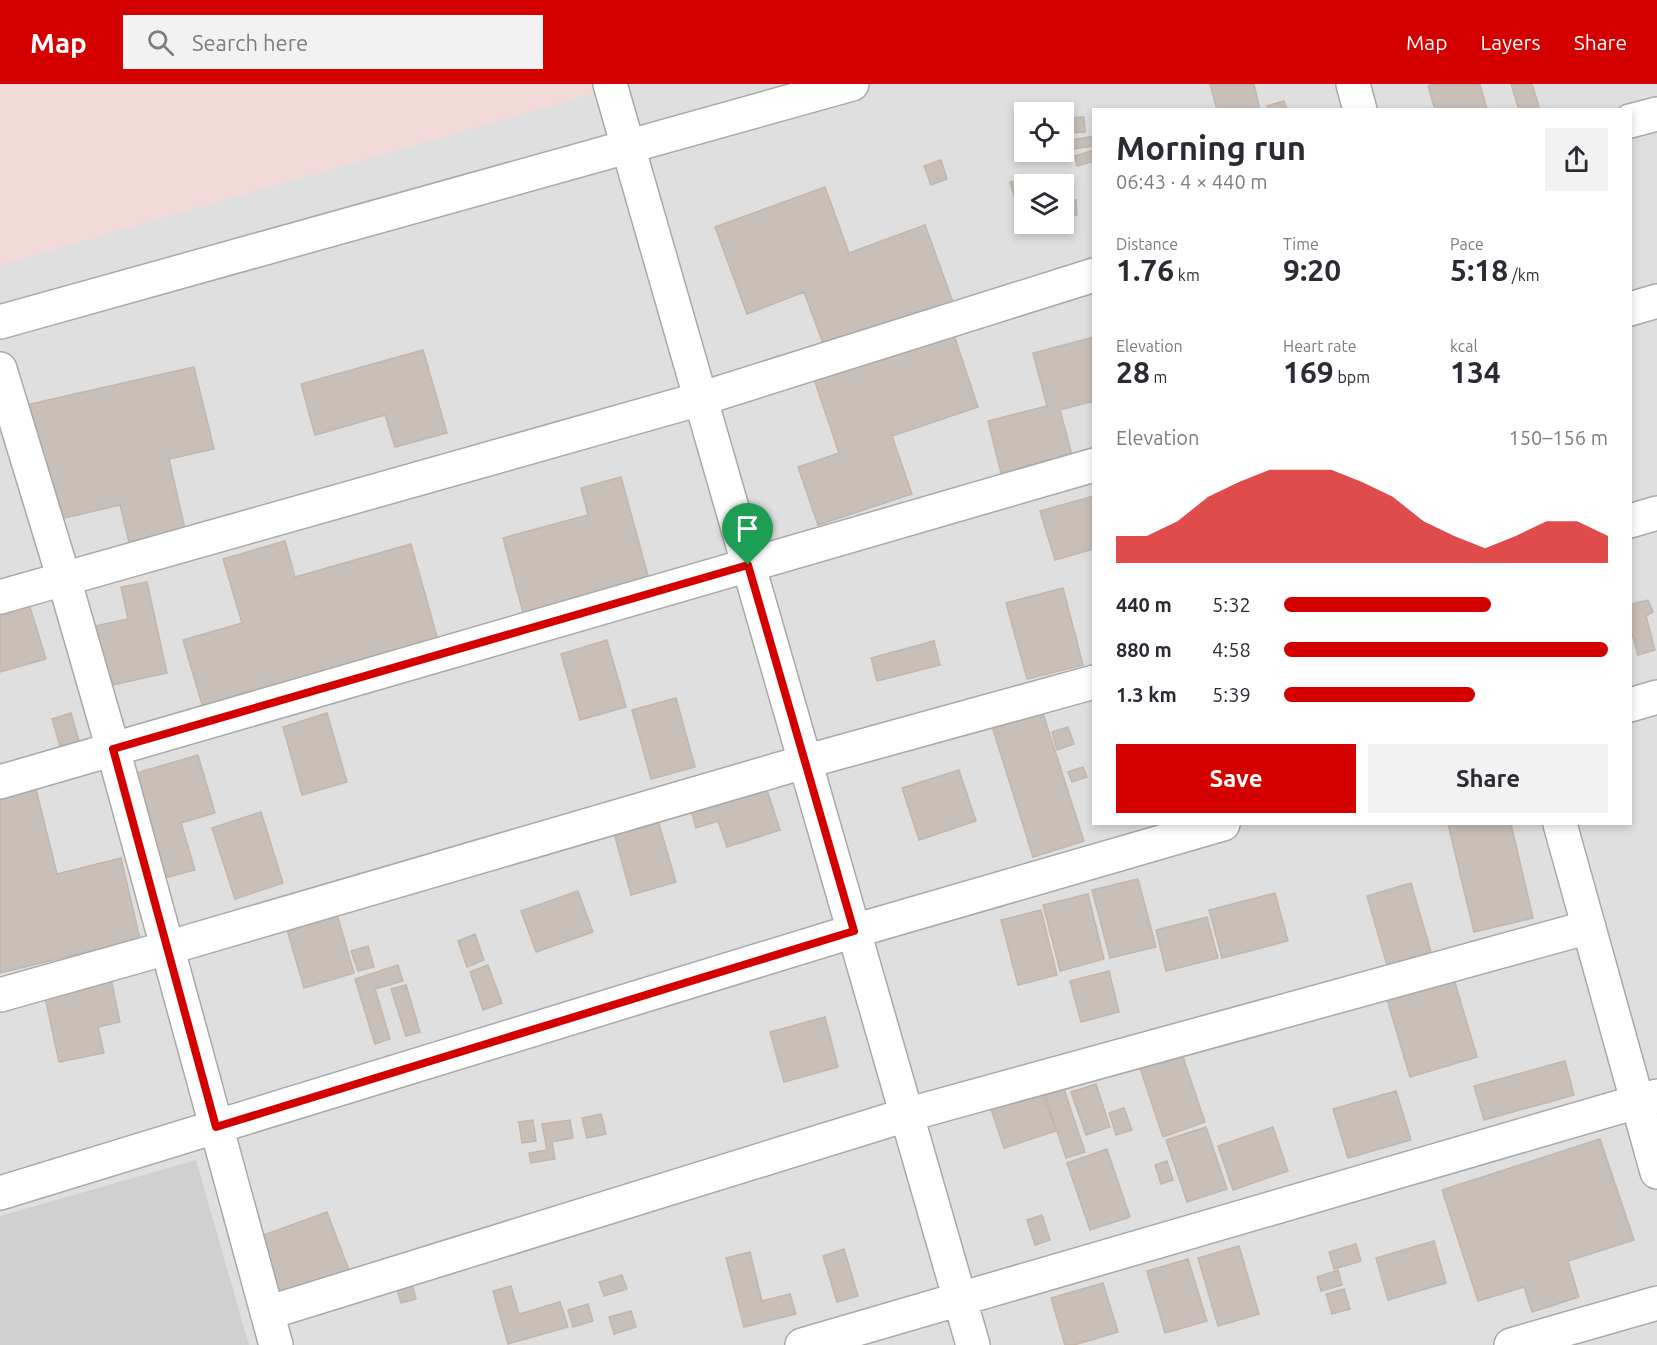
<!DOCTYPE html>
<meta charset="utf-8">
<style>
body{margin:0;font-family:Ubuntu,sans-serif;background:#f2f2f3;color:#2b2b33;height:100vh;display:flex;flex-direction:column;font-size:22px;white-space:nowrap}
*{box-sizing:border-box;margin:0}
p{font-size:20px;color:#7c7c81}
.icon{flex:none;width:33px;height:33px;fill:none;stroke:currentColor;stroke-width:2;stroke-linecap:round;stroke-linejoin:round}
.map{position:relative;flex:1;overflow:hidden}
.sheet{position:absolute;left:1092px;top:24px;width:540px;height:717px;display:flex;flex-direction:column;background:#fff;border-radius:0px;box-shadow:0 3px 9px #0003}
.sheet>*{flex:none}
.fabs{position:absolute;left:1014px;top:18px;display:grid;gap:12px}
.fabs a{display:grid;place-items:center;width:60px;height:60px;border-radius:0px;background:#fff;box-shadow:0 3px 9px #0003;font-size:30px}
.pin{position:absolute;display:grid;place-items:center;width:51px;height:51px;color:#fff;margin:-62px -26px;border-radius:50% 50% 50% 0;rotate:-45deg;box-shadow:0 0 6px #0007}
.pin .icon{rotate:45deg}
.round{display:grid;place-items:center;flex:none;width:63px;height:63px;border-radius:0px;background:#f2f2f3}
.overview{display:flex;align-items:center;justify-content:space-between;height:102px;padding:0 24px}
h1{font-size:33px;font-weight:600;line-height:45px}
.metrics{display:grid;grid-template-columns:repeat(3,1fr);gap:9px;height:102px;padding:6px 24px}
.metrics div{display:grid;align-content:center}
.metrics b{font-size:30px;font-weight:600}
.metrics small{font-size:16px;font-weight:400}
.metrics p{font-size:16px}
.chart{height:168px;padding:12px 24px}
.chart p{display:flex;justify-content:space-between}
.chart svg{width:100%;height:108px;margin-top:6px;fill:#d40000;opacity:.7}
.button{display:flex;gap:12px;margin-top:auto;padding:12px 24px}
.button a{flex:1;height:69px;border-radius:0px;background:#d40000;color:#fff;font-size:24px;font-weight:600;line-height:69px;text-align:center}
.button a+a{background:#f2f2f3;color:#2b2b33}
ul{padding:0 24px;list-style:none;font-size:20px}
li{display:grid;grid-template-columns:96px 72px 1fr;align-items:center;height:45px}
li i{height:15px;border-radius:8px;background:#d40000}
header{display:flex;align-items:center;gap:36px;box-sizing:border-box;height:84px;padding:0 30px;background:#d40000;color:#fff}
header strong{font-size:28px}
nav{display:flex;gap:33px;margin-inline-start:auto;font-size:21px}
.search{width:420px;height:54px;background:#f2f2f3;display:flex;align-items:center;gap:15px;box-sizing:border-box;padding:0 21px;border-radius:0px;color:#7c7c81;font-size:22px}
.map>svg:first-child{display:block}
.residential{fill:#e0dfdf;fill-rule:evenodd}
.commercial{fill:#f2dad9}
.religious{fill:#d0d0d0}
.building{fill:#c7bfb8;stroke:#c4b6ab;stroke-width:1.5}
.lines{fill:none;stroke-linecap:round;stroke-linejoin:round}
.minor-casing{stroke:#a9a9a9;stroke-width:36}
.minor{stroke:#fff;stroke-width:33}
.route-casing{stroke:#fff;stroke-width:12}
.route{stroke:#d40000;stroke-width:8}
</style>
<header>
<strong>Map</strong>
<div class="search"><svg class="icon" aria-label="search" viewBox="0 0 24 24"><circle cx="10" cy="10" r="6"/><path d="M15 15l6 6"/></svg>Search here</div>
<nav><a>Map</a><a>Layers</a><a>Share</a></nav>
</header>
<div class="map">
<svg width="1657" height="1261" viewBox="0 0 1657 1261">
<rect width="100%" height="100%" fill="#f2efe9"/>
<path class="residential" d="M 0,0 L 1657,0 L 1657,1261 L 0,1261 ZM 1094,26 L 1630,26 L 1630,740 L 1094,740 ZM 1024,28 L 1064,28 L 1064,68 L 1024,68 ZM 1024,100 L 1064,100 L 1064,140 L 1024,140 Z"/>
<path class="commercial" d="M 0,0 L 627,0 L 0,181 Z"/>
<path class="religious" d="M 196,1076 L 249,1261 L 0,1261 L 0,1132 Z"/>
<path class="building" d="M 1210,0 L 1254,0 L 1260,26 L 1217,26 Z
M 1434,0 L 1480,0 L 1487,26 L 1435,26 L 1428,2 Z
M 1511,0 L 1532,0 L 1540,26 L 1519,26 Z
M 1284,17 L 1287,26 L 1268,26 L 1267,22 Z
M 1084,33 L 1085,48 L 1068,49 L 1068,34 Z
M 1094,52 L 1094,62 L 1073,65 L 1071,56 Z
M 1094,66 L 1094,77 L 1077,82 L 1075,72 Z
M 941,76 L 947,95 L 931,101 L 924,82 Z
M 1030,94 L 1032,100 L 1024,100 L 1024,112 L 1015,115 L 1010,98 Z
M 825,103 L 849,169 L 925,141 L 953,218 L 825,265 L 804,208 L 747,230 L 715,143 Z
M 1076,116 L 1077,131 L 1065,132 L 1064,117 Z
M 1024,117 L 1024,140 L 1056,140 L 1057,143 L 1021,149 L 1016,119 Z
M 953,248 L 978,323 L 892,352 L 912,410 L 818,441 L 798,383 L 839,369 L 814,295 Z
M 1094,253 L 1094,317 L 1060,326 L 1072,371 L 1001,389 L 988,337 L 1047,322 L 1033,269 Z
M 423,266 L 447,349 L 395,363 L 385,331 L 315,351 L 301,300 Z
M 194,283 L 214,365 L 169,375 L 185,445 L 129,458 L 120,421 L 52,437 L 26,321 Z
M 621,393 L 650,499 L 524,532 L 503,454 L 588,431 L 581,404 Z
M 1094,412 L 1094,465 L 1055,476 L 1040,427 Z
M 285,457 L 295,493 L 411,460 L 439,560 L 204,627 L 183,556 L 242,539 L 223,475 Z
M 147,498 L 167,589 L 103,603 L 90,543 L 128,535 L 121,503 Z
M 1063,504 L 1083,581 L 1027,595 L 1006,519 Z
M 1648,516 L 1653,528 L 1646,532 L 1655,566 L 1638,571 L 1630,543 L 1630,520 Z
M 29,520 L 46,575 L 0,588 L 0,529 Z
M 607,556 L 626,623 L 580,636 L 561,570 Z
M 934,557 L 940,581 L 877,597 L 871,574 Z
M 676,614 L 695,683 L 651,695 L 632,626 Z
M 1041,623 L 1084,757 L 1033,773 L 991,639 Z
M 71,629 L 79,657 L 60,662 L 52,635 Z
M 327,629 L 347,698 L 302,711 L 283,643 Z
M 1068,643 L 1074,660 L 1057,666 L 1052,648 Z
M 198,671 L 215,729 L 181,739 L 195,786 L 153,797 L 123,693 Z
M 1083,683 L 1087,693 L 1072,698 L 1068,688 Z
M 959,686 L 976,737 L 919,756 L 902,704 Z
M 35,701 L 57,790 L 121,774 L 140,855 L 0,889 L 0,709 Z
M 766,703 L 780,746 L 727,763 L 718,737 L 696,744 L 691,727 Z
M 261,728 L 283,799 L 235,815 L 212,744 Z
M 656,730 L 676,798 L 631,811 L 612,742 Z
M 1448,740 L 1511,740 L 1533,834 L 1474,848 Z
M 1138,795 L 1156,863 L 1110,874 L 1092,806 Z
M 1411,799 L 1431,868 L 1387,881 L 1367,812 Z
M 578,807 L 593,848 L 536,868 L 521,827 Z
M 1275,809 L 1288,857 L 1222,874 L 1209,826 Z
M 1088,810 L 1104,875 L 1060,887 L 1043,821 Z
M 334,820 L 354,889 L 304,904 L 284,835 Z
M 1041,826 L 1057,891 L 1018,901 L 1001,836 Z
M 1207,833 L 1218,874 L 1166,887 L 1156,846 Z
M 475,850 L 484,876 L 467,883 L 458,857 Z
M 368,862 L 374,883 L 358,887 L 351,867 Z
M 398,881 L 403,897 L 375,905 L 390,955 L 375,960 L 355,895 Z
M 488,881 L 502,919 L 483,926 L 470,888 Z
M 1109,887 L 1119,928 L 1081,938 L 1070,897 Z
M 110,890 L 120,938 L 98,943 L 104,969 L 59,978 L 43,904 Z
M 1453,892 L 1477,973 L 1410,993 L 1386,912 Z
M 406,901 L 420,948 L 406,952 L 391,905 Z
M 825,933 L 838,983 L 784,998 L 770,948 Z
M 1182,970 L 1205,1038 L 1163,1053 L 1140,984 Z
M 1565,977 L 1574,1011 L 1484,1036 L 1474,1002 Z
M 1096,1000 L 1110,1043 L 1086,1051 L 1071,1008 Z
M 1041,1005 L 1056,1047 L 1004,1064 L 990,1022 Z
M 1064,1005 L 1085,1068 L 1066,1074 L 1045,1011 Z
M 1396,1007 L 1411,1056 L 1348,1074 L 1333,1025 Z
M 1124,1024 L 1132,1046 L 1116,1051 L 1109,1029 Z
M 601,1030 L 606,1050 L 587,1054 L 582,1034 Z
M 533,1036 L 536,1057 L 522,1059 L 519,1038 Z
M 570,1036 L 573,1054 L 552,1058 L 555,1075 L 531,1079 L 529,1069 L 547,1066 L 542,1040 Z
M 1206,1043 L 1227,1105 L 1187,1118 L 1166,1056 Z
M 1273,1043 L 1288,1087 L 1233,1106 L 1218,1062 Z
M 1600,1055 L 1634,1156 L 1568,1177 L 1579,1213 L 1532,1228 L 1524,1203 L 1478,1217 L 1442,1106 Z
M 1107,1065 L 1130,1133 L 1090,1146 L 1067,1079 Z
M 1167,1077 L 1173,1096 L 1161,1100 L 1155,1081 Z
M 327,1128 L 349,1186 L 272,1214 L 250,1156 Z
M 1042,1131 L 1050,1156 L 1035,1161 L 1027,1136 Z
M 1434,1157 L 1446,1199 L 1388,1216 L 1376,1174 Z
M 1356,1160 L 1361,1177 L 1334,1185 L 1329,1168 Z
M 1239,1162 L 1259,1230 L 1218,1242 L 1198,1174 Z
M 844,1165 L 858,1212 L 837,1218 L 823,1172 Z
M 750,1168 L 762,1217 L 790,1210 L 796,1230 L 744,1243 L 726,1174 Z
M 1188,1175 L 1207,1237 L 1165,1249 L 1147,1187 Z
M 1338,1186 L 1342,1201 L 1321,1207 L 1317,1193 Z
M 622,1191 L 627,1205 L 604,1212 L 599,1198 Z
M 410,1193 L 416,1215 L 401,1219 L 395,1198 Z
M 1103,1199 L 1118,1248 L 1074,1261 L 1065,1261 L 1051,1214 Z
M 511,1202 L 519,1230 L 560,1218 L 568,1243 L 508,1260 L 493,1207 Z
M 1344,1205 L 1350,1225 L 1332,1230 L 1326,1210 Z
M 588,1220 L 593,1237 L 573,1243 L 568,1226 Z
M 631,1227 L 636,1243 L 614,1250 L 609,1233 Z"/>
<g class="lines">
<defs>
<path id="minor" d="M 610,0 L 973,1261
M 1353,0 L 1360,26
M 1630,37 L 1657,30
M 1630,225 L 1657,217
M 0,238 L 852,0
M 0,285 L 64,495 L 113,665 L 276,1261
M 1630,437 L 1657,429
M 0,513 L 700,315 L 1094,191
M 1630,621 L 1657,613
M 0,698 L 1094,381
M 1560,740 L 1657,1088
M 0,911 L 167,864 L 804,678 L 1094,598
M 0,1109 L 854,847 L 1223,740
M 267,1229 L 906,1031 L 1589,843
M 802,1261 L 1657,1012
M 1511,1261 L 1657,1219"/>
</defs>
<use href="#minor" class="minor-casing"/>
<use href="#minor" class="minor"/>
</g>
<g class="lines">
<defs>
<path id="route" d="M 748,481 L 854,847 L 216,1043 L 113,665 Z"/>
</defs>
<use href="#route" class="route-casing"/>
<use href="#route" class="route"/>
</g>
</svg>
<div class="fabs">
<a><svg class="icon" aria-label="locate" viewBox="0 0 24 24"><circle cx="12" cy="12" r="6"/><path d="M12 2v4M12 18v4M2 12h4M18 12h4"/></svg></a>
<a><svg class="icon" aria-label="layers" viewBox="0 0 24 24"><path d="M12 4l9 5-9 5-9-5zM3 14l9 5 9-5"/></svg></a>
</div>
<div class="pin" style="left:748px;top:481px;background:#1e9e55"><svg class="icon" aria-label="arrive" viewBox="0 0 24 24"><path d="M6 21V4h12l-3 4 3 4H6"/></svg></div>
<section class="sheet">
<div class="overview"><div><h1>Morning run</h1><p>06:43 · 4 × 440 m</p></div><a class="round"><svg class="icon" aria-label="share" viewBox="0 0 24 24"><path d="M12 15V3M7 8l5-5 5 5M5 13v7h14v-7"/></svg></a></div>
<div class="metrics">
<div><p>Distance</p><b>1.76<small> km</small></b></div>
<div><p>Time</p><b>9:20</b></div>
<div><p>Pace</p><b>5:18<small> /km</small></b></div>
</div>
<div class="metrics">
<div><p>Elevation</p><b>28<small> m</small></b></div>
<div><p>Heart rate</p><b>169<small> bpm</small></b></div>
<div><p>kcal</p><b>134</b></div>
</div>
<div class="chart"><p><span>Elevation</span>150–156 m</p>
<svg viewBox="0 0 160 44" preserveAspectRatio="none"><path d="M0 44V33L10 33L20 27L30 17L40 11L50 6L60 6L70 6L80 11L90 17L100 27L110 33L120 38L130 33L140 27L150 27L160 33V44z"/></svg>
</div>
<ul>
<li><b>440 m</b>5:32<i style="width:64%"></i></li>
<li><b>880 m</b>4:58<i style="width:100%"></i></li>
<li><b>1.3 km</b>5:39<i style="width:59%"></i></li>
</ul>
<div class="button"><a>Save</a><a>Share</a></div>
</section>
</div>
